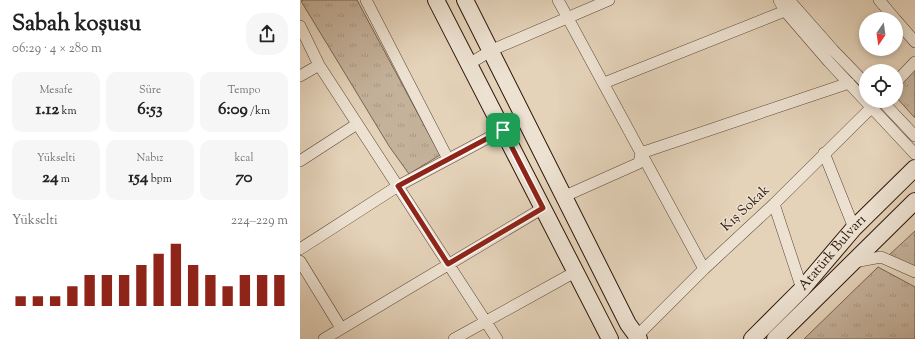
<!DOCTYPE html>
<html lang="tr">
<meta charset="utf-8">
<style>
body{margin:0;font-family:"Sorts Mill Goudy",serif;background:#f6f6f6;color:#222;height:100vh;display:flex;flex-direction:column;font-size:15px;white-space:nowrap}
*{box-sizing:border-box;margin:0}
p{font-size:13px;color:#767676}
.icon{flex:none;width:22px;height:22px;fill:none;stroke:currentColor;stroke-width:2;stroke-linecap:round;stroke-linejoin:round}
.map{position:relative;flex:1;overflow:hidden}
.details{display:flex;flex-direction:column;background:#fff;width:300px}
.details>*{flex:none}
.needle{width:26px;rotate:193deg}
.controls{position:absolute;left:559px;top:12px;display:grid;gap:8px}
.controls a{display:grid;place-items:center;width:44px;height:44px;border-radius:50%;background:#fff;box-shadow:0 2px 6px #0003;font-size:20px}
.pin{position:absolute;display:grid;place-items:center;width:34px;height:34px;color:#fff;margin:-17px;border-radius:8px;box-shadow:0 2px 6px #0006}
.round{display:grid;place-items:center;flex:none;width:42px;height:42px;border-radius:16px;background:#f6f6f6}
.overview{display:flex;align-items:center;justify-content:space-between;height:68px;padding:0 12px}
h1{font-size:22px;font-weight:800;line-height:30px}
.stats{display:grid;grid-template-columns:repeat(3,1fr);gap:6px;height:68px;padding:4px 12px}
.stats div{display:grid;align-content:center;border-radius:10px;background:#f6f6f6;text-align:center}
.stats b{font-size:17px;font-weight:800}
.stats small{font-size:11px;font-weight:400}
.stats p{font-size:11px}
.chart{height:112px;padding:8px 12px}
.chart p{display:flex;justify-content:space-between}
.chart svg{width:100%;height:72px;margin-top:4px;stroke:#8f2418;stroke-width:6}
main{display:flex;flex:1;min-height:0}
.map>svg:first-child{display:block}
.park{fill:url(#park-tufts);stroke:#786452}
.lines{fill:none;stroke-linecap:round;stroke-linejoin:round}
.street-casing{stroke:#5a4636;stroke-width:12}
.secondary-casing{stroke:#2c170a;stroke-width:18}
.street{stroke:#ede2d2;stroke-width:11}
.secondary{stroke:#ede2d2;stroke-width:16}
.route-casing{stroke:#fff;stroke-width:8}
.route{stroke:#8f2418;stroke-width:5}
.labels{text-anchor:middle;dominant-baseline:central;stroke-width:3;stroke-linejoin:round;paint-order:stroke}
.street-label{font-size:14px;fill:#2c170a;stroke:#ede2d2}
</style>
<main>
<section class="details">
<div class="overview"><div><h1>Sabah koşusu</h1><p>06:29 · 4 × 280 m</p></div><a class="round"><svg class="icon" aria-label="share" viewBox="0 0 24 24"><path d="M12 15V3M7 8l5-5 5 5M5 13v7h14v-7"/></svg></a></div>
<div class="stats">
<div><p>Mesafe</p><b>1.12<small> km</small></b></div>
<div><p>Süre</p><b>6:53</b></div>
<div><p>Tempo</p><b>6:09<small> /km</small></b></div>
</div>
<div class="stats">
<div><p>Yükselti</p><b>24<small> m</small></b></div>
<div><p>Nabız</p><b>154<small> bpm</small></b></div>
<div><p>kcal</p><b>70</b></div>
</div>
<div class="chart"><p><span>Yükselti</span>224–229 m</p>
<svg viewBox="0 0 160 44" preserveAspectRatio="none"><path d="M5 44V38M15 44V38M25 44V38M35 44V32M45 44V25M55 44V25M65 44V25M75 44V19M85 44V12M95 44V6M105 44V19M115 44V25M125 44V32M135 44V25M145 44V25M155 44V25"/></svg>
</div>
</section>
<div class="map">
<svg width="615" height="339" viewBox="0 0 615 339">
<defs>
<pattern id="park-tufts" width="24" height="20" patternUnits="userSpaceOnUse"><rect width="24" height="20" fill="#c5b29b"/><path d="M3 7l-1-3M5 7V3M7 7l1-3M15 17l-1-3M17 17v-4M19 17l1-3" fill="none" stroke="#a99884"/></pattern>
</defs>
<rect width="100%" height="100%" fill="#e4d2b9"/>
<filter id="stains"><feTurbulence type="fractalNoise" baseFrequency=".005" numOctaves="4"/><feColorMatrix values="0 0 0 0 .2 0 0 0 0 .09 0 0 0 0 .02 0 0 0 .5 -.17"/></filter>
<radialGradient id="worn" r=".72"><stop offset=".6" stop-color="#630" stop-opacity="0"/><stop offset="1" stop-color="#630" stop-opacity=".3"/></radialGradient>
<path class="park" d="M 4,0 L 57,0 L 140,155 L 109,174 L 89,146 L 1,1 Z
M 615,68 L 615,118 L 596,97 L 596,88 Z
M 615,231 L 615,266 L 588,256 Z
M 578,267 L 615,287 L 615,339 L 504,339 Z"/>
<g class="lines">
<defs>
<path id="street" d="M 66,0 L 148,159
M 258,0 L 404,269
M 479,0 L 485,11 L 529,62 L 615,154
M 489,0 L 533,50 L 566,84
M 579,0 L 595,19
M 596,20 L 615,42
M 0,26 L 19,65 L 197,339
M 169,64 L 192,50 L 309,0
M 0,76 L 19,65
M 596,82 L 615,62
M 304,83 L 485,11
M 582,101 L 615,136
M 524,153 L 554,228
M 0,161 L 57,124
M 265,196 L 339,163 L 341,153 L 549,83
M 474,204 L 502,289
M 0,249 L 98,186 L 203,130
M 0,261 L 41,328
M 554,262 L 581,257 L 615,272
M 24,339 L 243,208
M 154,339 L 275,272
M 334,339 L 404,269 L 474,204 L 578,101"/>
<g id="secondary">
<path d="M 136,0 L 310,339"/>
<path d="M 165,0 L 328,324 L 339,339"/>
<path id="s1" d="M 452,339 L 502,289 L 554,228 L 615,168"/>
<path d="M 475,339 L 615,201"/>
</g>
</defs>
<use href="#street" class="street-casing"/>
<use href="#secondary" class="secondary-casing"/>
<use href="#street" class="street"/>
<use href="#secondary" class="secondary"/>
</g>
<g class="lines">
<defs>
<path id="route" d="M 203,130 L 243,208 L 148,264 L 98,186 Z"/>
</defs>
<use href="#route" class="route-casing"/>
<use href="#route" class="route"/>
</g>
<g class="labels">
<g class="street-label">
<text transform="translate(446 209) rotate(-43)">Kış Sokak</text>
<text stroke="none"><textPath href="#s1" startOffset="118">Atatürk Bulvarı</textPath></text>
</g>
</g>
<rect width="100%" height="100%" filter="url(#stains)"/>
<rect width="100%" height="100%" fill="url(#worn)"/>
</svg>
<div class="controls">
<a><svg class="needle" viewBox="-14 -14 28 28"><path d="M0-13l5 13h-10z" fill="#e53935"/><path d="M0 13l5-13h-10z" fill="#767676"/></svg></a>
<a><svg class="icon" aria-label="locate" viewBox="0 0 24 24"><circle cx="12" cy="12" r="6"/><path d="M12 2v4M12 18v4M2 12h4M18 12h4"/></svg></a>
</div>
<div class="pin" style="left:203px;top:130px;background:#1e9e55"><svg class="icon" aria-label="arrive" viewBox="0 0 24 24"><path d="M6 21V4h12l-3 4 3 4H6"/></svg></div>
</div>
</main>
